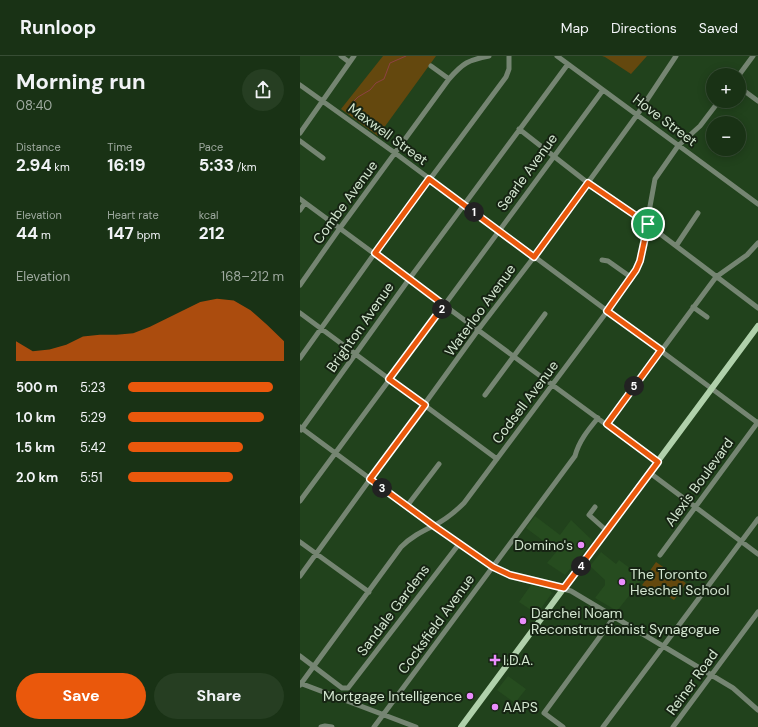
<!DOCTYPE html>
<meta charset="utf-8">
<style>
body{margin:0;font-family:"DM Sans",sans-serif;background:#263e22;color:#f1f3f6;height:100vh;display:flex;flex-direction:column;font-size:15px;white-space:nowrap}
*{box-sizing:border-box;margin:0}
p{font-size:13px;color:#9faaa0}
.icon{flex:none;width:22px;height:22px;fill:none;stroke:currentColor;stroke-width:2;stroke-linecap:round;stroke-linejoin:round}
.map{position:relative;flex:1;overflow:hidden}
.side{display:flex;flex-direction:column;background:#193215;width:300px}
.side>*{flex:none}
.tools{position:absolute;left:406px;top:12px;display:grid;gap:8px}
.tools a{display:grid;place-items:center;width:40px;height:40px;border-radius:50%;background:#193215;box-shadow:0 2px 10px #0003,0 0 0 1px #374d34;font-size:20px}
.pin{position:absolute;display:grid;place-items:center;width:34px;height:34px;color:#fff;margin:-17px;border:2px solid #fff;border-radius:50%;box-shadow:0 1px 4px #0007}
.km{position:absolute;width:20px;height:20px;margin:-10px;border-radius:50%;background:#222;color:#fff;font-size:11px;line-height:20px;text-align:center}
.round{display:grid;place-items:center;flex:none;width:42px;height:42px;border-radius:21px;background:#263e22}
.headline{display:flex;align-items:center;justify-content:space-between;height:68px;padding:0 16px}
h1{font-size:22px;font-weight:700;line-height:30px}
.metrics{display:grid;grid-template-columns:repeat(3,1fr);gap:6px;height:68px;padding:4px 16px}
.metrics div{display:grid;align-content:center}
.metrics b{font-size:17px;font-weight:700}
.metrics small{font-size:11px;font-weight:400}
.metrics p{font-size:11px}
.chart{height:112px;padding:8px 16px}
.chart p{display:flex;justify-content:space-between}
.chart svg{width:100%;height:72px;margin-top:4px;fill:#ea580c;opacity:.7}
.action{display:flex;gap:8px;margin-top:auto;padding:8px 16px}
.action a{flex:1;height:46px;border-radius:24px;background:#ea580c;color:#fff;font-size:16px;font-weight:700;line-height:46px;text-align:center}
.action a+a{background:#263e22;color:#f1f3f6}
ul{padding:0 16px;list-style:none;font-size:13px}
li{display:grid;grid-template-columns:64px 48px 1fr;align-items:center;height:30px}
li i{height:10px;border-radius:5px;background:#ea580c}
header{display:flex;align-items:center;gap:24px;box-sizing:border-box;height:56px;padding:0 20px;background:#193215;border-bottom:1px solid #374d34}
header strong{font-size:19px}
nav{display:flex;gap:22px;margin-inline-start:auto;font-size:14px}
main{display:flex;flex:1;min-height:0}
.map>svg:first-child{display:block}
.built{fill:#264c1f}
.green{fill:#64480e}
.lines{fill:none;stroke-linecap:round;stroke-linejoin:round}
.stream{stroke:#8d4243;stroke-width:1}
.minor{stroke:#758572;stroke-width:5}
.major{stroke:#b0d1ab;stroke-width:6}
.route-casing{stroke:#fff;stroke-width:8}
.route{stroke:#ea580c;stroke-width:5}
.poi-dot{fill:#ea8dfd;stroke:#162413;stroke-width:1.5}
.labels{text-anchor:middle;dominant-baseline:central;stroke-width:4;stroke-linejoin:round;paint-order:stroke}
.street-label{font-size:14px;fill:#d3e6d0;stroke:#162413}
.poi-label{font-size:14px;fill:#d3e6d0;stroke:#162413;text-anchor:start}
</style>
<header>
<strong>Runloop</strong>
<nav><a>Map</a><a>Directions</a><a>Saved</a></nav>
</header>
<main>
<section class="side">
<div class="headline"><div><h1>Morning run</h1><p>08:40</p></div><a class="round"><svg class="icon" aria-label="share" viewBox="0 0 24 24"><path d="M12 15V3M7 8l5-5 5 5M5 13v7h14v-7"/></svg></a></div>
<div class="metrics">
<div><p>Distance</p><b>2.94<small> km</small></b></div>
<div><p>Time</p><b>16:19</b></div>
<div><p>Pace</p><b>5:33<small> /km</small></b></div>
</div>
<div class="metrics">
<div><p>Elevation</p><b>44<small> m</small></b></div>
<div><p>Heart rate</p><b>147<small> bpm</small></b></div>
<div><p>kcal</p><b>212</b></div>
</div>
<div class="chart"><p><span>Elevation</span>168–212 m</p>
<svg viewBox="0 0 160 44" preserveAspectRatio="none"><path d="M0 44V32L10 38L20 37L30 34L40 29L50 28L60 28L70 27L80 23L90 18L100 13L110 8L120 6L130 7L140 13L150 22L160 32V44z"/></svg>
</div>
<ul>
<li><b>500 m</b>5:23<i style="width:93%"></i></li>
<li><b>1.0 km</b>5:29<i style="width:87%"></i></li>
<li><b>1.5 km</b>5:42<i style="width:74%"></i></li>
<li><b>2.0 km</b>5:51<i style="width:67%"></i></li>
</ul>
<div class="action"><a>Save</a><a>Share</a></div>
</section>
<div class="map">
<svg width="458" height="671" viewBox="0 0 458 671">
<rect width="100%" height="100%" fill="#21421c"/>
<path class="built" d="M 235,460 L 260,479 L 271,464 L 293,485 L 265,519 L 247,507 L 257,495 L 226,472 Z
M 301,496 L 316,508 L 319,504 L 343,522 L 317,555 L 295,542 L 305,529 L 305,524 L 290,510 Z
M 231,529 L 249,533 L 252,537 L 237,558 L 219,546 Z
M 208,620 L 226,633 L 215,647 L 197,634 Z"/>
<path class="green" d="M 83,0 L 136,0 L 78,80 L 41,53 Z
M 302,0 L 347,0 L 331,18 L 305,1 Z
M 356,506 L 386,527 L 374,544 L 357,533 L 354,537 L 342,529 L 345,525 L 344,523 Z"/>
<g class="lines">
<path class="stream" d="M 49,50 L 58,41 L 70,34 L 76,27 L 84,23 L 90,7 L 106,0"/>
<path class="minor" d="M 41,0 L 49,6
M 257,0 L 458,148
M 131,10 L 149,23
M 439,19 L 453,0
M 0,29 L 95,97 L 458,367
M 439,31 L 458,45
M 219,73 L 288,127 L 347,168 L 458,252
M 0,77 L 54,0
M 0,85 L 23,102
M 0,143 L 357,406
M 0,154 L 5,147
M 376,190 L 398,157
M 302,204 L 308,205 L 332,222
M 0,229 L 40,172 L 149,23 C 163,7 168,4 189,0
M 393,251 L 407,261
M 0,257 L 197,403
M 0,302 L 72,201 L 206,21 L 209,13 L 209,0
M 185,339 L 245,258
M 307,368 L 416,221 L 447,199 L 458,187
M 0,371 L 107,450 L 193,511 L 210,519 L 271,535 L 433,632 L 458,654
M 1,374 L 107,226 L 268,8
M 350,417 L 458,498
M 0,445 L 303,34
M 107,450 L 139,408
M 295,451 L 289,459 L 307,475
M 0,486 L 69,536
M 360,499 L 458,366
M 0,520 L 181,270 L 234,201 L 337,59 L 376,0
M 0,600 L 42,632 L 48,632 L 159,488
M 0,627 L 116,671
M 0,629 L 101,491 C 111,481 121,476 133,470 C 145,464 155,456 164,447 L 332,222 L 340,205 L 355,123 L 378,90 L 400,70 L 419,45
M 21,671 L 25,670 L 32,671
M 74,671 L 275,400 C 279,385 288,374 298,362
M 263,671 L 244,657 L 315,560
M 303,671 L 458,463
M 373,671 L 458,556"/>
<path class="major" d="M 161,671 L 458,270"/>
</g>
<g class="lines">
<defs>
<path id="route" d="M 129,123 L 234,201 L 288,127 L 348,168 L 340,205 L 336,214 L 307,255 L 361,294 L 307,368 L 358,406 L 264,532 L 210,519 L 193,511 L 134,470 L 70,423 L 125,349 L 89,323 L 144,249 L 75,197 Z"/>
</defs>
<use href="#route" class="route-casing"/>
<use href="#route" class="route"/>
</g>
<g class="poi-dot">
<circle cx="281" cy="489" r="4"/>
<circle cx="322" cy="526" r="4"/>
<circle cx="223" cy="565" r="4"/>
<path d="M193 598h4v4h4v4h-4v4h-4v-4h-4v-4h4z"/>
<circle cx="170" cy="640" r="4"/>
<circle cx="195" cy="651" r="4"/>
</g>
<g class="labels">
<g class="street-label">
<text transform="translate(365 64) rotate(37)">Hove Street</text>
<text transform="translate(88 78) rotate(36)">Maxwell Street</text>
<text transform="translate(227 116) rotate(-54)">Searle Avenue</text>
<text transform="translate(45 146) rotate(-54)">Combe Avenue</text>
<text transform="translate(180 254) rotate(-54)">Waterloo Avenue</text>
<text transform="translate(60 271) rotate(-55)">Brighton Avenue</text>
<text transform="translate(225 346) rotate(-53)">Codsell Avenue</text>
<text transform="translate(399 426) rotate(-54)">Alexis Boulevard</text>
<text transform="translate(93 554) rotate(-53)">Sandale Gardens</text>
<text transform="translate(136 568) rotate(-54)">Cocksfield Avenue</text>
<text transform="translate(392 626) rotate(-54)">Reiner Road</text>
</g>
<g class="poi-label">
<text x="273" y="489" text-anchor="end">Domino's</text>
<text x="330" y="518">The Toronto<tspan x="330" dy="16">Heschel School</tspan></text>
<text x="231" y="557">Darchei Noam<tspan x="231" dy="16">Reconstructionist Synagogue</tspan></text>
<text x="203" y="604">I.D.A.</text>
<text x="162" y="640" text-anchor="end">Mortgage Intelligence</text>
<text x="203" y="651">AAPS</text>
</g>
</g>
</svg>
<div class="tools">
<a>+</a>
<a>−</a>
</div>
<div class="pin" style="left:348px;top:168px;background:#1e9e55"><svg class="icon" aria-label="arrive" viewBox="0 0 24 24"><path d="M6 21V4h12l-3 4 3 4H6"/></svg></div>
<b class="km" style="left:174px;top:156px">1</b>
<b class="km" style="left:142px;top:253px">2</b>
<b class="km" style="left:82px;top:432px">3</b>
<b class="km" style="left:281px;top:510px">4</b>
<b class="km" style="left:334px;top:330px">5</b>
</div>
</main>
